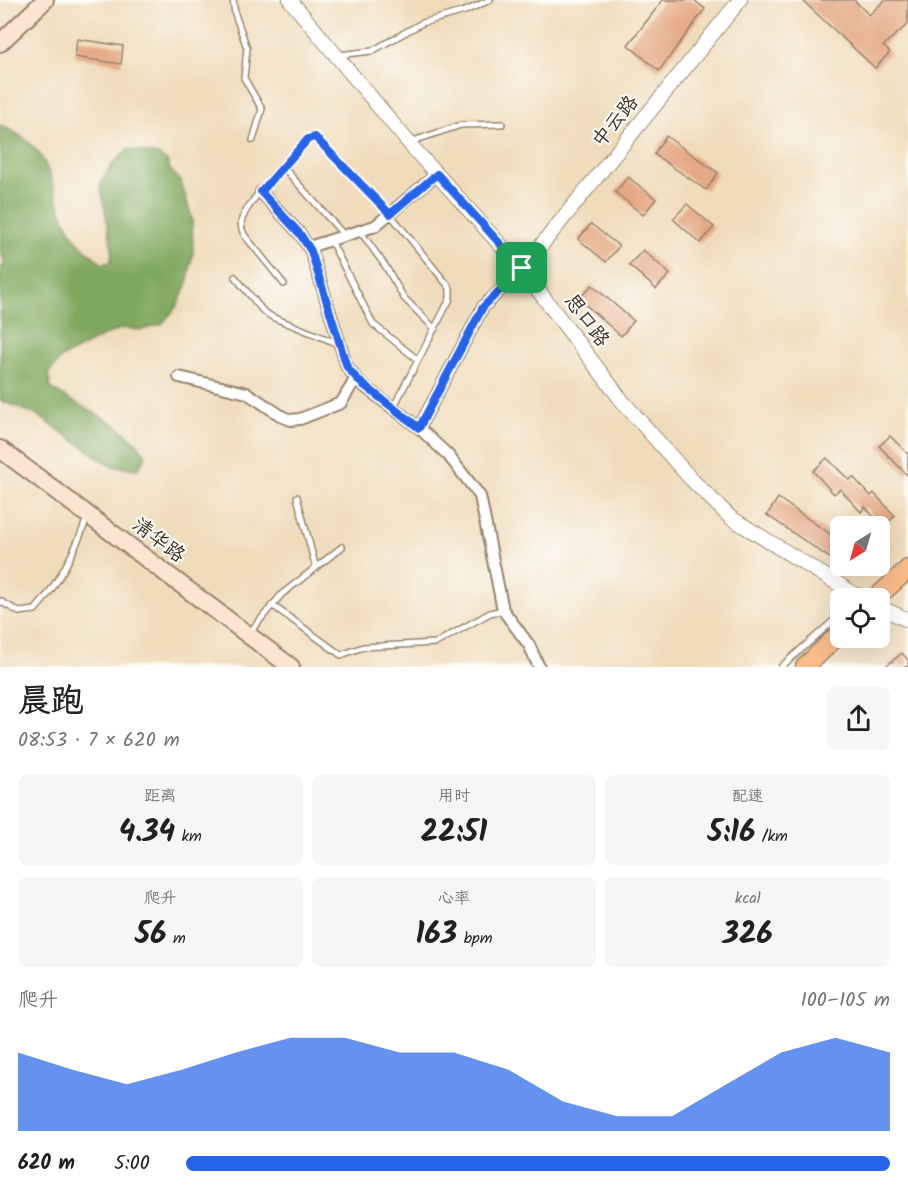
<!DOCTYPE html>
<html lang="zh">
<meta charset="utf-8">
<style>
body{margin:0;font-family:Kalam,"LXGW WenKai TC",sans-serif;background:#f6f6f6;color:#202124;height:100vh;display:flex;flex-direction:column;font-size:22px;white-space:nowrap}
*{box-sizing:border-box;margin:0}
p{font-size:20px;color:#757577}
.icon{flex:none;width:33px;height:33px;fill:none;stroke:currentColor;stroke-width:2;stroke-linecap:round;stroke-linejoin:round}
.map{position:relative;height:667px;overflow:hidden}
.drawer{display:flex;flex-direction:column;background:#fff;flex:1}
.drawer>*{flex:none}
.needle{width:39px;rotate:217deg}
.controls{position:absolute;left:830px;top:516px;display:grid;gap:12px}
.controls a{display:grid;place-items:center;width:60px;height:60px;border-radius:9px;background:#fff;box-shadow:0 6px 24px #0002;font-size:30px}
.pin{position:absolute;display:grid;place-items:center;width:51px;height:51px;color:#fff;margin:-26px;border-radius:12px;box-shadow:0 3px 9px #0006}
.round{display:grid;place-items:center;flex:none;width:63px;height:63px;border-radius:9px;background:#f6f6f6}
.headline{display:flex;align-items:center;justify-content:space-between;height:102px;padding:0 18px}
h1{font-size:33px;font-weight:800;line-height:45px}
.metrics{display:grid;grid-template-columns:repeat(3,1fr);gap:9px;height:102px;padding:6px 18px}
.metrics div{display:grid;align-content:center;border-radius:9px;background:#f6f6f6;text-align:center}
.metrics b{font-size:30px;font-weight:800}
.metrics small{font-size:16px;font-weight:400}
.metrics p{font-size:16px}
.chart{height:168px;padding:12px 18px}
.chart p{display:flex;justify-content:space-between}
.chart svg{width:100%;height:108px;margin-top:6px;fill:#2563eb;opacity:.7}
ul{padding:0 18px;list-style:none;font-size:20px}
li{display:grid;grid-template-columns:96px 72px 1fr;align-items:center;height:45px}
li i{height:15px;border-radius:8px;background:#2563eb}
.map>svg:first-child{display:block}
.forest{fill:#7fa85f;stroke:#5d693e;stroke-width:1.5}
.building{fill:#e5a885}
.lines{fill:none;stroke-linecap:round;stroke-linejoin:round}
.service-casing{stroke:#96836c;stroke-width:8}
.minor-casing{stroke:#96836c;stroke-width:14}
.tertiary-casing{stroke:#96836c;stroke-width:16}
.secondary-casing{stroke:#96836c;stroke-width:20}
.primary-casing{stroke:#96836c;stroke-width:21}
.service{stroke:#fff;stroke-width:5}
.minor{stroke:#fff;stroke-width:10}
.tertiary{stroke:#fff;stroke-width:14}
.secondary{stroke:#fde4d0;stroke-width:16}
.primary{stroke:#f9bc8a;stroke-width:18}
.route-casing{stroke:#fff;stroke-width:12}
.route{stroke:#2563eb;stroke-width:8}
.labels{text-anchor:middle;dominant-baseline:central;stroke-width:4.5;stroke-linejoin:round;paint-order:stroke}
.street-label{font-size:20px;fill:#3b2a1e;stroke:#fdfcf7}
</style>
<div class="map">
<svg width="908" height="667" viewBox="0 0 908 667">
<rect width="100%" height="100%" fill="#fdfcf7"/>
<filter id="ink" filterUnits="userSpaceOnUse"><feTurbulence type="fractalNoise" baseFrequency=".0167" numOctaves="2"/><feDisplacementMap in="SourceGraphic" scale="12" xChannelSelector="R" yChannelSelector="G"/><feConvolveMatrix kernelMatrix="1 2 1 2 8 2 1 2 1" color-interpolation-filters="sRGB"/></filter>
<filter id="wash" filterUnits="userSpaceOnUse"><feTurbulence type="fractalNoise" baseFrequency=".008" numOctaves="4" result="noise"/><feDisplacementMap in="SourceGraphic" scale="24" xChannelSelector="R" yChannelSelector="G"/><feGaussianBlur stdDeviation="1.35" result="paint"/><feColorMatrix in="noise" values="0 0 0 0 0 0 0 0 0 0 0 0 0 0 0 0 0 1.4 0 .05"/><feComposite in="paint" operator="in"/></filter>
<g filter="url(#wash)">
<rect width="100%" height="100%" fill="#f0dcbb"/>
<path class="forest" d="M 0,125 C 62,152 44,188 73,235 C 80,247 93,256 103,264 L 111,262 L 112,248 L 100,183 L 112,165 L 128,149 L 158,155 L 167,161 L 170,170 L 181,181 L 192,219 L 193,252 L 187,285 L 177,306 L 162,324 L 142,330 L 123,328 L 105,335 L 61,358 L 48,374 L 51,388 C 86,413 121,418 146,456 L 138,469 L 111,466 L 37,415 L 0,400 L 0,268 L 5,265 L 0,250 Z"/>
<g id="blocks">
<path class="building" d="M 663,0 L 694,0 L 705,9 L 659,71 L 628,45 Z
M 802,0 L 854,0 L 869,15 L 885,0 L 908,0 L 908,24 L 883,46 L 890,52 L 875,68 Z
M 77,39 L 123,46 L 121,64 L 75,57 Z
M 666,136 L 718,173 L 706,190 L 654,154 Z
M 628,177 L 656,199 L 643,215 L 615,192 Z
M 687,204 L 714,227 L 700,243 L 673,219 Z
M 591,224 L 619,246 L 606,262 L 578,239 Z
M 643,250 L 670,274 L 656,289 L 629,265 Z
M 592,285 L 634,321 L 621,336 L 579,299 Z
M 890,436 L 908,454 L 908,476 L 879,446 Z
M 827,458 L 849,480 L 853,477 L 871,496 L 874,493 L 895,516 L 883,527 L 865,507 L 861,512 L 840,489 L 834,494 L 813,471 Z
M 778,498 L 840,541 L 840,565 L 767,515 Z
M 902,653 L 908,660 L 908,667 L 885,667 Z"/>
</g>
</g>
<g filter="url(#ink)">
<use href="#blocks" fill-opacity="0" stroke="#96836c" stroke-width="1.5"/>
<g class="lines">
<defs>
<path id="service" d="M 233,0 L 235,14 L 247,48 L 244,78 L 262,109 L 253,140
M 338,55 L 372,51 L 422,23 L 465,11 L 490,0
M 410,142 L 461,125 L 502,124
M 283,167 L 344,235
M 360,231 L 386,267 L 404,298 L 435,329
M 331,241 L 373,324 L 418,360
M 235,277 L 263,311 L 272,317 L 339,344
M 284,284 L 245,236 C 242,231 240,225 242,219 C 251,196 291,158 308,139 L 315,137 L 390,214 L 450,288 L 450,299 L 393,408
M 297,497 L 316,568
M 0,601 L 19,612 L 35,610 C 58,585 76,549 87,518
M 272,605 L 341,655 L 363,647 L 436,643 L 490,613 L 503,610
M 249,633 L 282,594 L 342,547
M 781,667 L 840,615"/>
<path id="minor" d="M 261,192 L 300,234 L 311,251 L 347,367 L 360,383 L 419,428
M 309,247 L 375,226 L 437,174
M 522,269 L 483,307 L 419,428 L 448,455 L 480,496 L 503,610 L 529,645 L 539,667
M 179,377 L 247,393 L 283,417 L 291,420 L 300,419 L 341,403 L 356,378"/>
<path id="tertiary" d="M 290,0 L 414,149 L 522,269 L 623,402 L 691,479 L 731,518 L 861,598
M 522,269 L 740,0
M 879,607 L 908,620"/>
<path id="secondary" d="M 0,43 L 45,0
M 0,449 L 291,667"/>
<path id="primary" d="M 876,598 L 908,569
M 805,667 L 840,633"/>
</defs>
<use href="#service" class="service-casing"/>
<use href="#minor" class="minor-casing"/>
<use href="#tertiary" class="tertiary-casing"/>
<use href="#secondary" class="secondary-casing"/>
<use href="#primary" class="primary-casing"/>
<use href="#service" class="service"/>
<use href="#minor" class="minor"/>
<use href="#tertiary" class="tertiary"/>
<use href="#secondary" class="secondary"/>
<use href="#primary" class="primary"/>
</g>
</g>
<g class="lines" filter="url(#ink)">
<defs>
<path id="route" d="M 315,137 L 390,214 L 437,174 L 522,268 L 483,307 L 419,428 L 360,382 L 347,367 L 311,251 L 300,234 L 261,192 L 308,139 Z"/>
</defs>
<use href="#route" class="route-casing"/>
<use href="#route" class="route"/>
</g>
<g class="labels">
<g class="street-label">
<text transform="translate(616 122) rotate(-51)">中云路</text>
<text transform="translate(586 321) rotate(53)">思口路</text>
<text transform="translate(158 541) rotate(37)">清华路</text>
</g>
</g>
</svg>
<div class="controls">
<a><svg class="needle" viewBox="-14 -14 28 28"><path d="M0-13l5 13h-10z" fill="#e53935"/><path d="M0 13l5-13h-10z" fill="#757577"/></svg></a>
<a><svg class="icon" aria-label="locate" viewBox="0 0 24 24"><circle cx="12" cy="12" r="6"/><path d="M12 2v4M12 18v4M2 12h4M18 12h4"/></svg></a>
</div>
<div class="pin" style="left:522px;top:268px;background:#1e9e55"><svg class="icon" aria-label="arrive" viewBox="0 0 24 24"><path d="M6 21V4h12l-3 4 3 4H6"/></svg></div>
</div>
<section class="drawer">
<div class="headline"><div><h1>晨跑</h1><p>08:53 · 7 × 620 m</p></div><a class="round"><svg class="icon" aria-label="share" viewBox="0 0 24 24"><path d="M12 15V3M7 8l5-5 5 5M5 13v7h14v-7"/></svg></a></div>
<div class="metrics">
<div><p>距离</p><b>4.34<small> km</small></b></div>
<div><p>用时</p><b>22:51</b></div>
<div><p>配速</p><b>5:16<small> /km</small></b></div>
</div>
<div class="metrics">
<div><p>爬升</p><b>56<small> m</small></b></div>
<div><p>心率</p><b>163<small> bpm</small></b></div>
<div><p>kcal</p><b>326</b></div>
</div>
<div class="chart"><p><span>爬升</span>100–105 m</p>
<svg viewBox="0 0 160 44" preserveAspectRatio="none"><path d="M0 44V12L10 19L20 25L30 19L40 12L50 6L60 6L70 12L80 12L90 19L100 32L110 38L120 38L130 25L140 12L150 6L160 12V44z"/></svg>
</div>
<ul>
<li><b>620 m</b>5:00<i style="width:100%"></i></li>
</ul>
</section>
